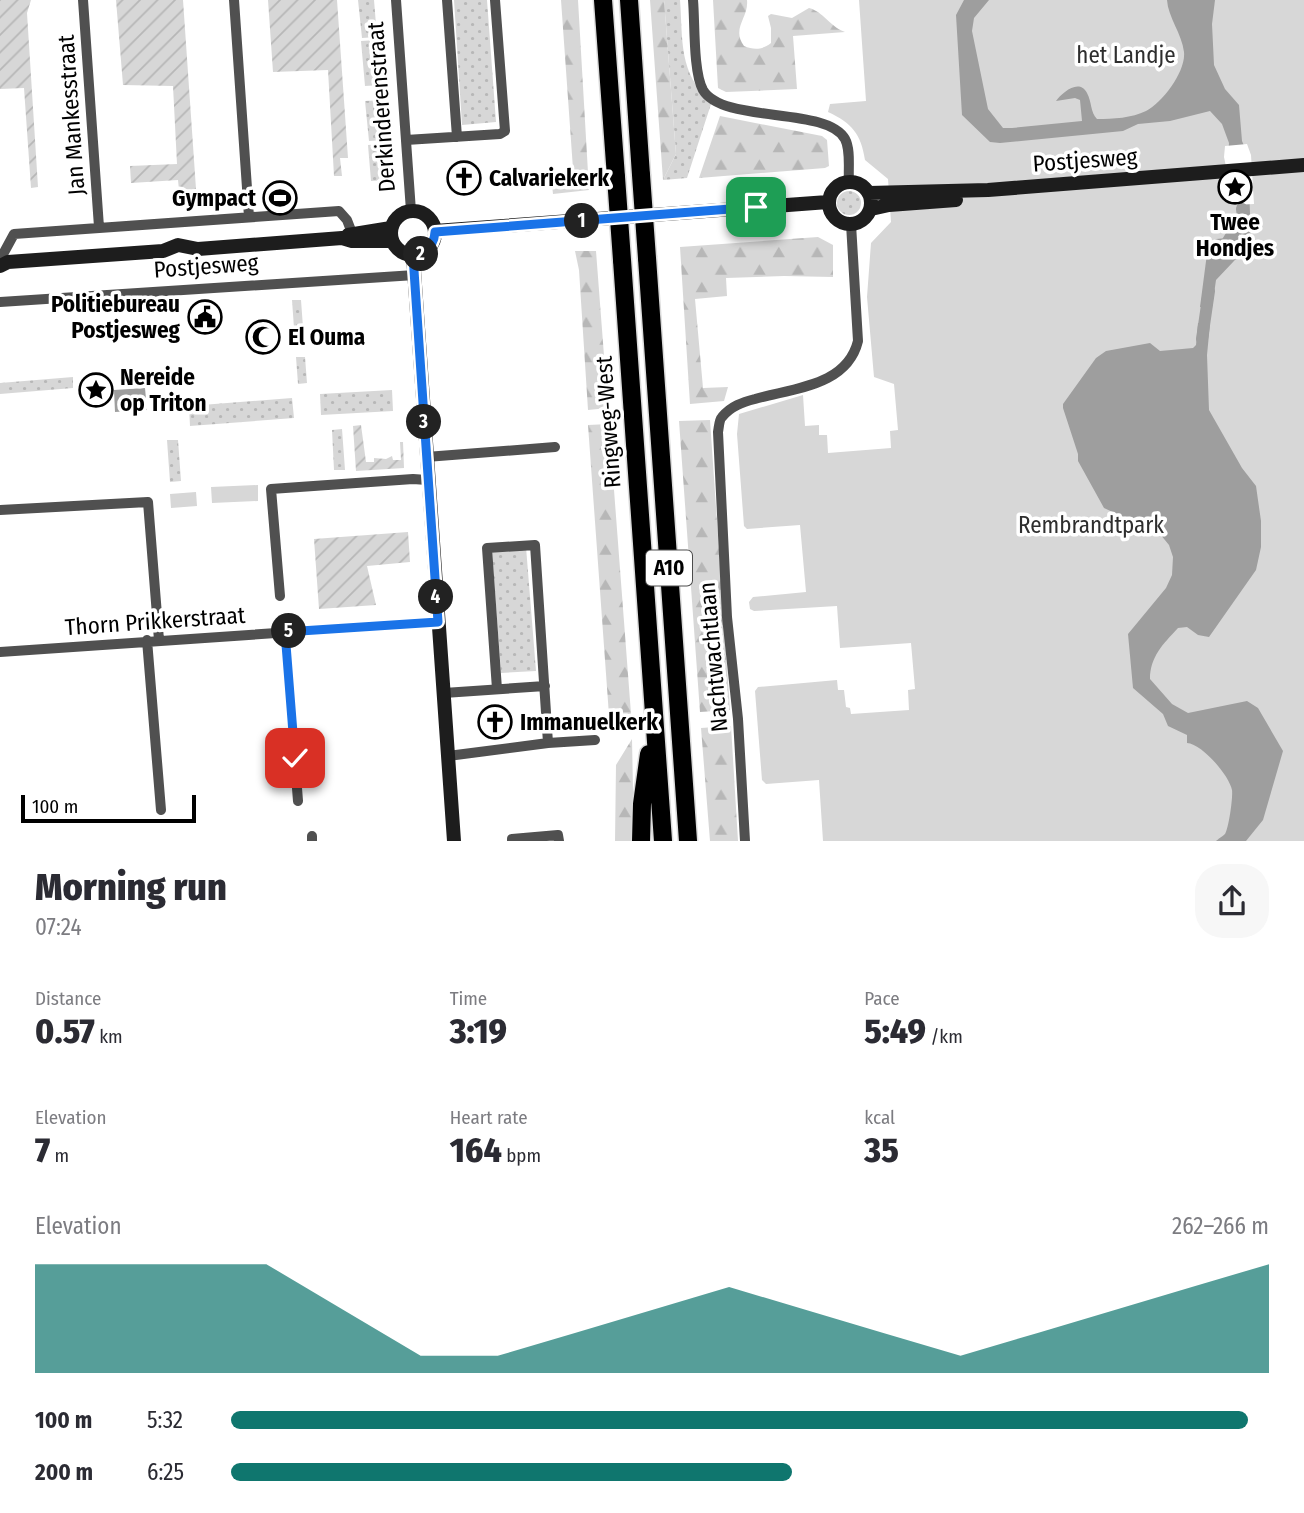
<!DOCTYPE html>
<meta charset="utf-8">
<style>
body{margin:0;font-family:"Fira Sans Condensed",sans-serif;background:#f7f7f7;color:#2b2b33;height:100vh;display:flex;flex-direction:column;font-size:26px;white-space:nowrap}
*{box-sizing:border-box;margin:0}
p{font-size:23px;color:#7c7c81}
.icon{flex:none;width:38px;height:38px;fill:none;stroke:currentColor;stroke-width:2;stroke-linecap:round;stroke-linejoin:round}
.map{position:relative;height:841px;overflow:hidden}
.sheet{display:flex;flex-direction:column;background:#fff;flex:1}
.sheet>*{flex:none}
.scale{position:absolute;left:21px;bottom:18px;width:175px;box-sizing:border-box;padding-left:7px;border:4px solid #000;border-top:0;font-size:19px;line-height:24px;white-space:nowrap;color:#000;-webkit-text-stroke:5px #fff;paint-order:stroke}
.pin{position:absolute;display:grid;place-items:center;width:60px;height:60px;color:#fff;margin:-30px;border-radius:14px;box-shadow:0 4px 10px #0006}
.km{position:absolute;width:35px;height:35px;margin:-18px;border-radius:50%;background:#222;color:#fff;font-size:19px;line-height:35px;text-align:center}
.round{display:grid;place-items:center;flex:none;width:74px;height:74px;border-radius:28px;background:#f7f7f7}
.headline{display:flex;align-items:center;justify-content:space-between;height:119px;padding:0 35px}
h1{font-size:38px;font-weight:800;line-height:52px}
.figures{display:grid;grid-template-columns:repeat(3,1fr);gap:10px;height:119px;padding:7px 35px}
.figures div{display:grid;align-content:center}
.figures b{font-size:35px;font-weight:800}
.figures small{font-size:19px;font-weight:400}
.figures p{font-size:19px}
.chart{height:196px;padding:14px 35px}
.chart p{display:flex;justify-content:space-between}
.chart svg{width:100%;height:126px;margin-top:7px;fill:#0f766e;opacity:.7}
ul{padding:0 35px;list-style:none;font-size:23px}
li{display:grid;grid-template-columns:112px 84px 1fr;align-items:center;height:52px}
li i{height:18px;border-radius:9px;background:#0f766e}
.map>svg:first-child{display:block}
.grass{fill:url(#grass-dots)}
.forest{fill:url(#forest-firs)}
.park{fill:#d7d7d7}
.garden{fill:url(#garden-furrows)}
.water{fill:#9e9e9e}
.pier{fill:#fff}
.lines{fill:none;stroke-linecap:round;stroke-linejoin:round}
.canal{stroke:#9e9e9e;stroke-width:12}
.highway-casing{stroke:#dbdbdb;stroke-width:21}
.street{stroke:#505050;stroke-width:10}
.secondary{stroke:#1d1d1d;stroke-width:14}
.highway{stroke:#000;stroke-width:18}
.highway-bridge-casing{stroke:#dbdbdb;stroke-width:21;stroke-linecap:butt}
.highway-bridge{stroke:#000;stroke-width:18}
.route-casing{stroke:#fff;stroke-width:14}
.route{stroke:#1a73e8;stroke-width:9}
.labels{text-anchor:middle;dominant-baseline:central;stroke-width:7;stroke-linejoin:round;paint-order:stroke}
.shield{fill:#fff;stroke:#4c4c4c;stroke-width:2}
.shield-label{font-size:21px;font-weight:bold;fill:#000}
.park-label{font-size:23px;fill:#2e2e2e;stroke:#fff}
.street-label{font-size:23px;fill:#000;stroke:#fff}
.poi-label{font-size:23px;font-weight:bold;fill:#000;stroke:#fff;text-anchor:start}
</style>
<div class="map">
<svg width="1304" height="841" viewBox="0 0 1304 841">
<defs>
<pattern id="grass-dots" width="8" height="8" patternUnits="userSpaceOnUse" patternTransform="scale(1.75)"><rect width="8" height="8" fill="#d7d7d7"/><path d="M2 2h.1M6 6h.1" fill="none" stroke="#b7b7b7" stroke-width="1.8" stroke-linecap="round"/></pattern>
<pattern id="forest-firs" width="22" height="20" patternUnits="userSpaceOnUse" patternTransform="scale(1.75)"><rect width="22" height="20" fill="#d7d7d7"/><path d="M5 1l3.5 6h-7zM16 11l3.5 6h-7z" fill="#b7b7b7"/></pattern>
<pattern id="garden-furrows" width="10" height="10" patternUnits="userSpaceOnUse" patternTransform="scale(1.75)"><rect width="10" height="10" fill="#d7d7d7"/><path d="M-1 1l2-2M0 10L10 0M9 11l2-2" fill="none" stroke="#b7b7b7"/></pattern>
</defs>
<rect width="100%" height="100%" fill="#fff"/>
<path class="grass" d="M 358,0 L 374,0 L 377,37 L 362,38 Z
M 454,0 L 487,0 L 496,122 L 462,125 Z
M 664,0 L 680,0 C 683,38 678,76 712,101 L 687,178 L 663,180 L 676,154 Z
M 377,40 L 381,85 L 365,86 L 361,41 Z
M 382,100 L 385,140 L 369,141 L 365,101 Z
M 385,144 L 388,180 L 371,181 L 368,145 Z
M837 203a12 12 0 1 1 24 0a12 12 0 1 1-24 0Z
M 292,300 L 301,300 L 304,341 L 295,342 Z
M 296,357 L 305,357 L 307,383 L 298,384 Z
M 73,377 L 73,388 L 0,394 L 0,383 Z
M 392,390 L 393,411 L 321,415 L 320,394 Z
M 292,398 L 294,418 L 190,426 L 189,406 Z
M 342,429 L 345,470 L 334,470 L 332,430 Z
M 167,440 L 178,440 L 181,481 L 170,482 Z
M 526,547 L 536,671 L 501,673 L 492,550 Z"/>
<path class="forest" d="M 561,0 L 578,0 L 589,190 L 553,194 L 552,185 L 574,183 Z
M 650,0 L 664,0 L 676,154 L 663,180 Z
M 713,0 L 747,0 C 749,18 731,28 744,46 C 754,50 762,50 771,43 L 771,28 L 768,16 L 771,14 L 792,18 L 809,8 C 824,12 829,26 845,32 L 793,36 L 797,89 L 726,92 L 718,88 Z
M 720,116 L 822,136 L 827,140 L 829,166 L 825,168 L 699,178 Z
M 818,237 L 833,245 L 833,277 L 784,276 L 726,278 L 727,296 L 695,299 L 703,388 L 728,387 L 724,401 L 690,404 L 680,247 Z
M 575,251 L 596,251 L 608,408 L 588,410 L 579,270 Z
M 710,420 L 730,710 L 700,712 L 679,421 Z
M 609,424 L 632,727 L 610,729 L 588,425 Z
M 731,726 L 738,841 L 710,841 L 701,728 Z
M 632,739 L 634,841 L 615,841 L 616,765 Z"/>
<path class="park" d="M 859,0 L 1304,0 L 1304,841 L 823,841 L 819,780 L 766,784 L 762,780 L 755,691 L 758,687 L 837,680 L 838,690 L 844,690 L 846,707 L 850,708 L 851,714 L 909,710 L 908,690 L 915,689 L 911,643 L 840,648 L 837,606 L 754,611 L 750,609 L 749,602 L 753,597 L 806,592 L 800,525 L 747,529 L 744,526 L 737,434 L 739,414 L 803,395 L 805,426 L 819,425 L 819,435 L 827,435 L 828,453 L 891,448 L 890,431 L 898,430 L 894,384 L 874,377 L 867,297 L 871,243 L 891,222 L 888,179 L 865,160 C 861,134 852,123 828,112 L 830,104 L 866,101 Z
M 258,485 L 258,501 L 212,503 L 211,487 Z
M 196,492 L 197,506 L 171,508 L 170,494 Z"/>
<path class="garden" d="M 0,0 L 31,0 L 27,13 L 38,187 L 31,188 L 24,88 L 0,89 Z
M 116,0 L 183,0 L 196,189 L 179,190 L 178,180 L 131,183 L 130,166 L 177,164 L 173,86 L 123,85 Z
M 268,0 L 337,0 L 348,158 L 340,158 L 342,176 L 334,176 L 328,70 L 273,72 Z
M 361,425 L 366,462 L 374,462 L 374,458 L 386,459 L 392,456 L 393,460 L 401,460 L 400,442 L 403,442 L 404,468 L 356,471 L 353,426 Z
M 408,532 L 410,562 L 367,566 L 376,605 L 319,609 L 314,539 Z"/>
<path class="water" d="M 964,0 L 989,0 L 974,18 L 972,31 L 988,109 L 1003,128 L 1012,128 L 1082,121 L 1080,100 L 1075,98 L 1056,101 C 1062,93 1079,78 1087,93 C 1092,102 1090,112 1097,119 C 1113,119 1132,118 1146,111 C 1163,102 1186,71 1184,52 C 1182,34 1168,17 1167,0 L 1215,0 L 1212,24 L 1214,65 L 1225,89 L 1239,105 L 1242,141 L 1248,155 L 1251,243 L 1216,280 L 1212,308 L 1200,307 L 1208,246 L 1216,239 L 1240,237 L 1237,206 L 1228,156 L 1229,143 L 1222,124 L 1210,111 L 1170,121 L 1138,124 L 1123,131 L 1000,143 L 990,142 L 962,115 L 956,15 Z
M 1198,323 L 1210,324 L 1207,355 L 1209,410 L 1242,468 L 1256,486 L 1261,521 L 1261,547 L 1256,570 L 1209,637 L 1198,635 L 1187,627 L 1178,628 C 1163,644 1150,657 1150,679 L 1172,704 L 1188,713 L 1247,701 L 1258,708 L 1283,751 L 1263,820 L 1246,841 L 1216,841 C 1217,840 1224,835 1225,834 C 1229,827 1233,797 1232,790 C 1229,775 1202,744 1187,743 L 1187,735 L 1168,726 L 1163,714 L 1133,688 L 1128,634 L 1166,588 L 1172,575 L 1173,557 L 1169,545 L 1160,534 L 1104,508 L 1078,461 L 1078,454 L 1063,408 L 1063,404 L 1096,358 L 1106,351 L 1150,343 L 1160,351 L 1193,348 L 1196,345 Z
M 145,388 L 147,410 L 115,412 L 114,390 Z"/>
<path class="pier" d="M 1247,144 L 1251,155 L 1254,204 L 1234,205 L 1224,157 L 1225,146 Z"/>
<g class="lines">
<path class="canal" d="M 1222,251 L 1243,217 L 1242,209
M 1202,339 L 1209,291"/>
<defs>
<path id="highway" d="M 603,0 L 616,177
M 629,0 L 641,175
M 647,258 L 688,841
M 622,260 L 663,841
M 641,841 L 642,804 L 649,754"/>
</defs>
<use href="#highway" class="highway-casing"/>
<path class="street" d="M 83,0 L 99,227
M 234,0 L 249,217
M 396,0 L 411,211
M 447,0 L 457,137
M 693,0 C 695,22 693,72 703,90 C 723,124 827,106 845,139 C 851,150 848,169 849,181
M 406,140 L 500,134 L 505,131 L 495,0
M 1,258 L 14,234 L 339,211 L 347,220 L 352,233
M 0,302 L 415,275
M 426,457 L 555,447
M 0,510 L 148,502 L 159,640
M 280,596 L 271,489 L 413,479 L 427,480
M 285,632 L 298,801
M 147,640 L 161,810
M 0,652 L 438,622
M 497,689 L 487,548 L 535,545 L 548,743
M 444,693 L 545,686
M 448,756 L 548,743 L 595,740
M 312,836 L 312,841
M 512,841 L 512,839 L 558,835 L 559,841
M 745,841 L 738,719 L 727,617 L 718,432 C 719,427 719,420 722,417 C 731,406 743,402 755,399 C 794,388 847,386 858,341 L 851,224"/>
<path class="secondary" d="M829 203a21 21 0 1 1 42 0a21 21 0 1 1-42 0Z
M 869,193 L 988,190 L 1304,165
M 871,209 L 889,205 L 956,200
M391 233a22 22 0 1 1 44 0a22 22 0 1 1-44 0Z
M 435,231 L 828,202
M 348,235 L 391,228
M 413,256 L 454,841
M 0,266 L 8,262 L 163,251 L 178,245 L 198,249 L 342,238 L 352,241 L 391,241"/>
<use href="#highway" class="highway"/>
<defs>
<path id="highway-bridge" d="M 641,175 L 647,258
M 616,177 L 622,260"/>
</defs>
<use href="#highway-bridge" class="highway-bridge-casing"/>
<use href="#highway-bridge" class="highway-bridge"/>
</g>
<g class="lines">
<defs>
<path id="route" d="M 295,758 L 285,632 L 438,622 L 413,256 C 427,253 434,245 435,232 L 756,207"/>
</defs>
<use href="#route" class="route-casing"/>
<use href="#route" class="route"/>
</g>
<defs>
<symbol id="church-ring" viewBox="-11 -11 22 22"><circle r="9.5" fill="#fff" stroke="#000" stroke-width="1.5"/><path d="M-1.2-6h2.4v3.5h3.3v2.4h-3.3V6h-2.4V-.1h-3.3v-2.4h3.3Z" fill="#000"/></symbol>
<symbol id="sight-ring" viewBox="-11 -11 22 22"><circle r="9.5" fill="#fff" stroke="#000" stroke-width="1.5"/><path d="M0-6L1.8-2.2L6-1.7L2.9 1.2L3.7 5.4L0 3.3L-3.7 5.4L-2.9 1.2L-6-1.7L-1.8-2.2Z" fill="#000"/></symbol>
<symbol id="stadium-ring" viewBox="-11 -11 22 22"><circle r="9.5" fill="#fff" stroke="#000" stroke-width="1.5"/><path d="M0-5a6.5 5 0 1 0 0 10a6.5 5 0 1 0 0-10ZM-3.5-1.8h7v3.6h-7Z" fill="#000"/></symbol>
<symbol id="civic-ring" viewBox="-11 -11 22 22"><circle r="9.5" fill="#fff" stroke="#000" stroke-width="1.5"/><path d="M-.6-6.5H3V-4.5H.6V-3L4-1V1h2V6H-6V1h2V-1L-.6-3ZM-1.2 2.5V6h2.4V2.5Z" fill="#000"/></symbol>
<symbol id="mosque-ring" viewBox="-11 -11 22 22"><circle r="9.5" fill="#fff" stroke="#000" stroke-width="1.5"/><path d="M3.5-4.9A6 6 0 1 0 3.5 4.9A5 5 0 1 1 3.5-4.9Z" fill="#000"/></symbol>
</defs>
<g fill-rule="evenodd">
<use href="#church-ring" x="445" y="159" width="38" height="38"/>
<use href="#sight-ring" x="1216" y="168" width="38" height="38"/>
<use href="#stadium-ring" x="261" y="179" width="38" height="38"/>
<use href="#civic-ring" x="186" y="298" width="38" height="38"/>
<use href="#mosque-ring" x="244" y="318" width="38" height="38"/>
<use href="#sight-ring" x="77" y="371" width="38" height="38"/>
<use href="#church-ring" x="476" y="703" width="38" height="38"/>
</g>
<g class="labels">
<rect class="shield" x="646" y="550.5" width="46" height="35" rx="5"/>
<g class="shield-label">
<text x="669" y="568">A10</text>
</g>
<g class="park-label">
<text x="1126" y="55">het Landje</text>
<text x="1091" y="525">Rembrandtpark</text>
</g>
<g class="street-label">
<text transform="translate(381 107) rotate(-94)">Derkinderenstraat</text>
<text transform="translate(71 115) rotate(-94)">Jan Mankesstraat</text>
<text transform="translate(1085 160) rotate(-4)">Postjesweg</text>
<text transform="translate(206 266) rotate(-4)">Postjesweg</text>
<text transform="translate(608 422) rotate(-94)">Ringweg-West</text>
<text transform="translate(155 621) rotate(-4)">Thorn Prikkerstraat</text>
<text transform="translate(713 657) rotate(-95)">Nachtwachtlaan</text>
</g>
<g class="poi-label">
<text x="489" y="178">Calvariekerk</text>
<text x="256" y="198" text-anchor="end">Gympact</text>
<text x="1235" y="222" text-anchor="middle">Twee<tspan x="1235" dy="26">Hondjes</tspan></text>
<text x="180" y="304" text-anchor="end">Politiebureau<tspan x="180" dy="26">Postjesweg</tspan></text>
<text x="288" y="337">El Ouma</text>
<text x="120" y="377">Nereide<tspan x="120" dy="26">op Triton</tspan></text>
<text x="520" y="722">Immanuelkerk</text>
</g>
</g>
</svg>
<div class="scale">100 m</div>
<div class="pin" style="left:756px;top:207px;background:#1e9e55"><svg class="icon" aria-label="arrive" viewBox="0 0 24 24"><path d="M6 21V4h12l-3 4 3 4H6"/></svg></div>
<div class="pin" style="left:295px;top:758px;background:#d93025"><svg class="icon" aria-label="check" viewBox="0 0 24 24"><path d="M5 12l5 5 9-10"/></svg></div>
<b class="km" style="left:582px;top:221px">1</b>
<b class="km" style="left:421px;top:254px">2</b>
<b class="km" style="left:424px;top:422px">3</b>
<b class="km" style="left:436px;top:597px">4</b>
<b class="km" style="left:289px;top:631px">5</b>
</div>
<section class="sheet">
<div class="headline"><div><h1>Morning run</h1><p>07:24</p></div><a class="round"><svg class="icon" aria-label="share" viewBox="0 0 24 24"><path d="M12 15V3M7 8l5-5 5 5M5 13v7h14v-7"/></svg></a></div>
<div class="figures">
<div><p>Distance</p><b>0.57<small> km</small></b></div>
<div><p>Time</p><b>3:19</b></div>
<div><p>Pace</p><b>5:49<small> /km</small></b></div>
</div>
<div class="figures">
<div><p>Elevation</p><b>7<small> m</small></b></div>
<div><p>Heart rate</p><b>164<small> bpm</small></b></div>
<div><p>kcal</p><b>35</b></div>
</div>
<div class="chart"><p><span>Elevation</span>262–266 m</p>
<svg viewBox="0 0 160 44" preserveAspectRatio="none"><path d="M0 44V6L10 6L20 6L30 6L40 22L50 38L60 38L70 30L80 22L90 14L100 22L110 30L120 38L130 30L140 22L150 14L160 6V44z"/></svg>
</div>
<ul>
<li><b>100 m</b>5:32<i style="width:98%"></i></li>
<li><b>200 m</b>6:25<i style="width:54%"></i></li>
</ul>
</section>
